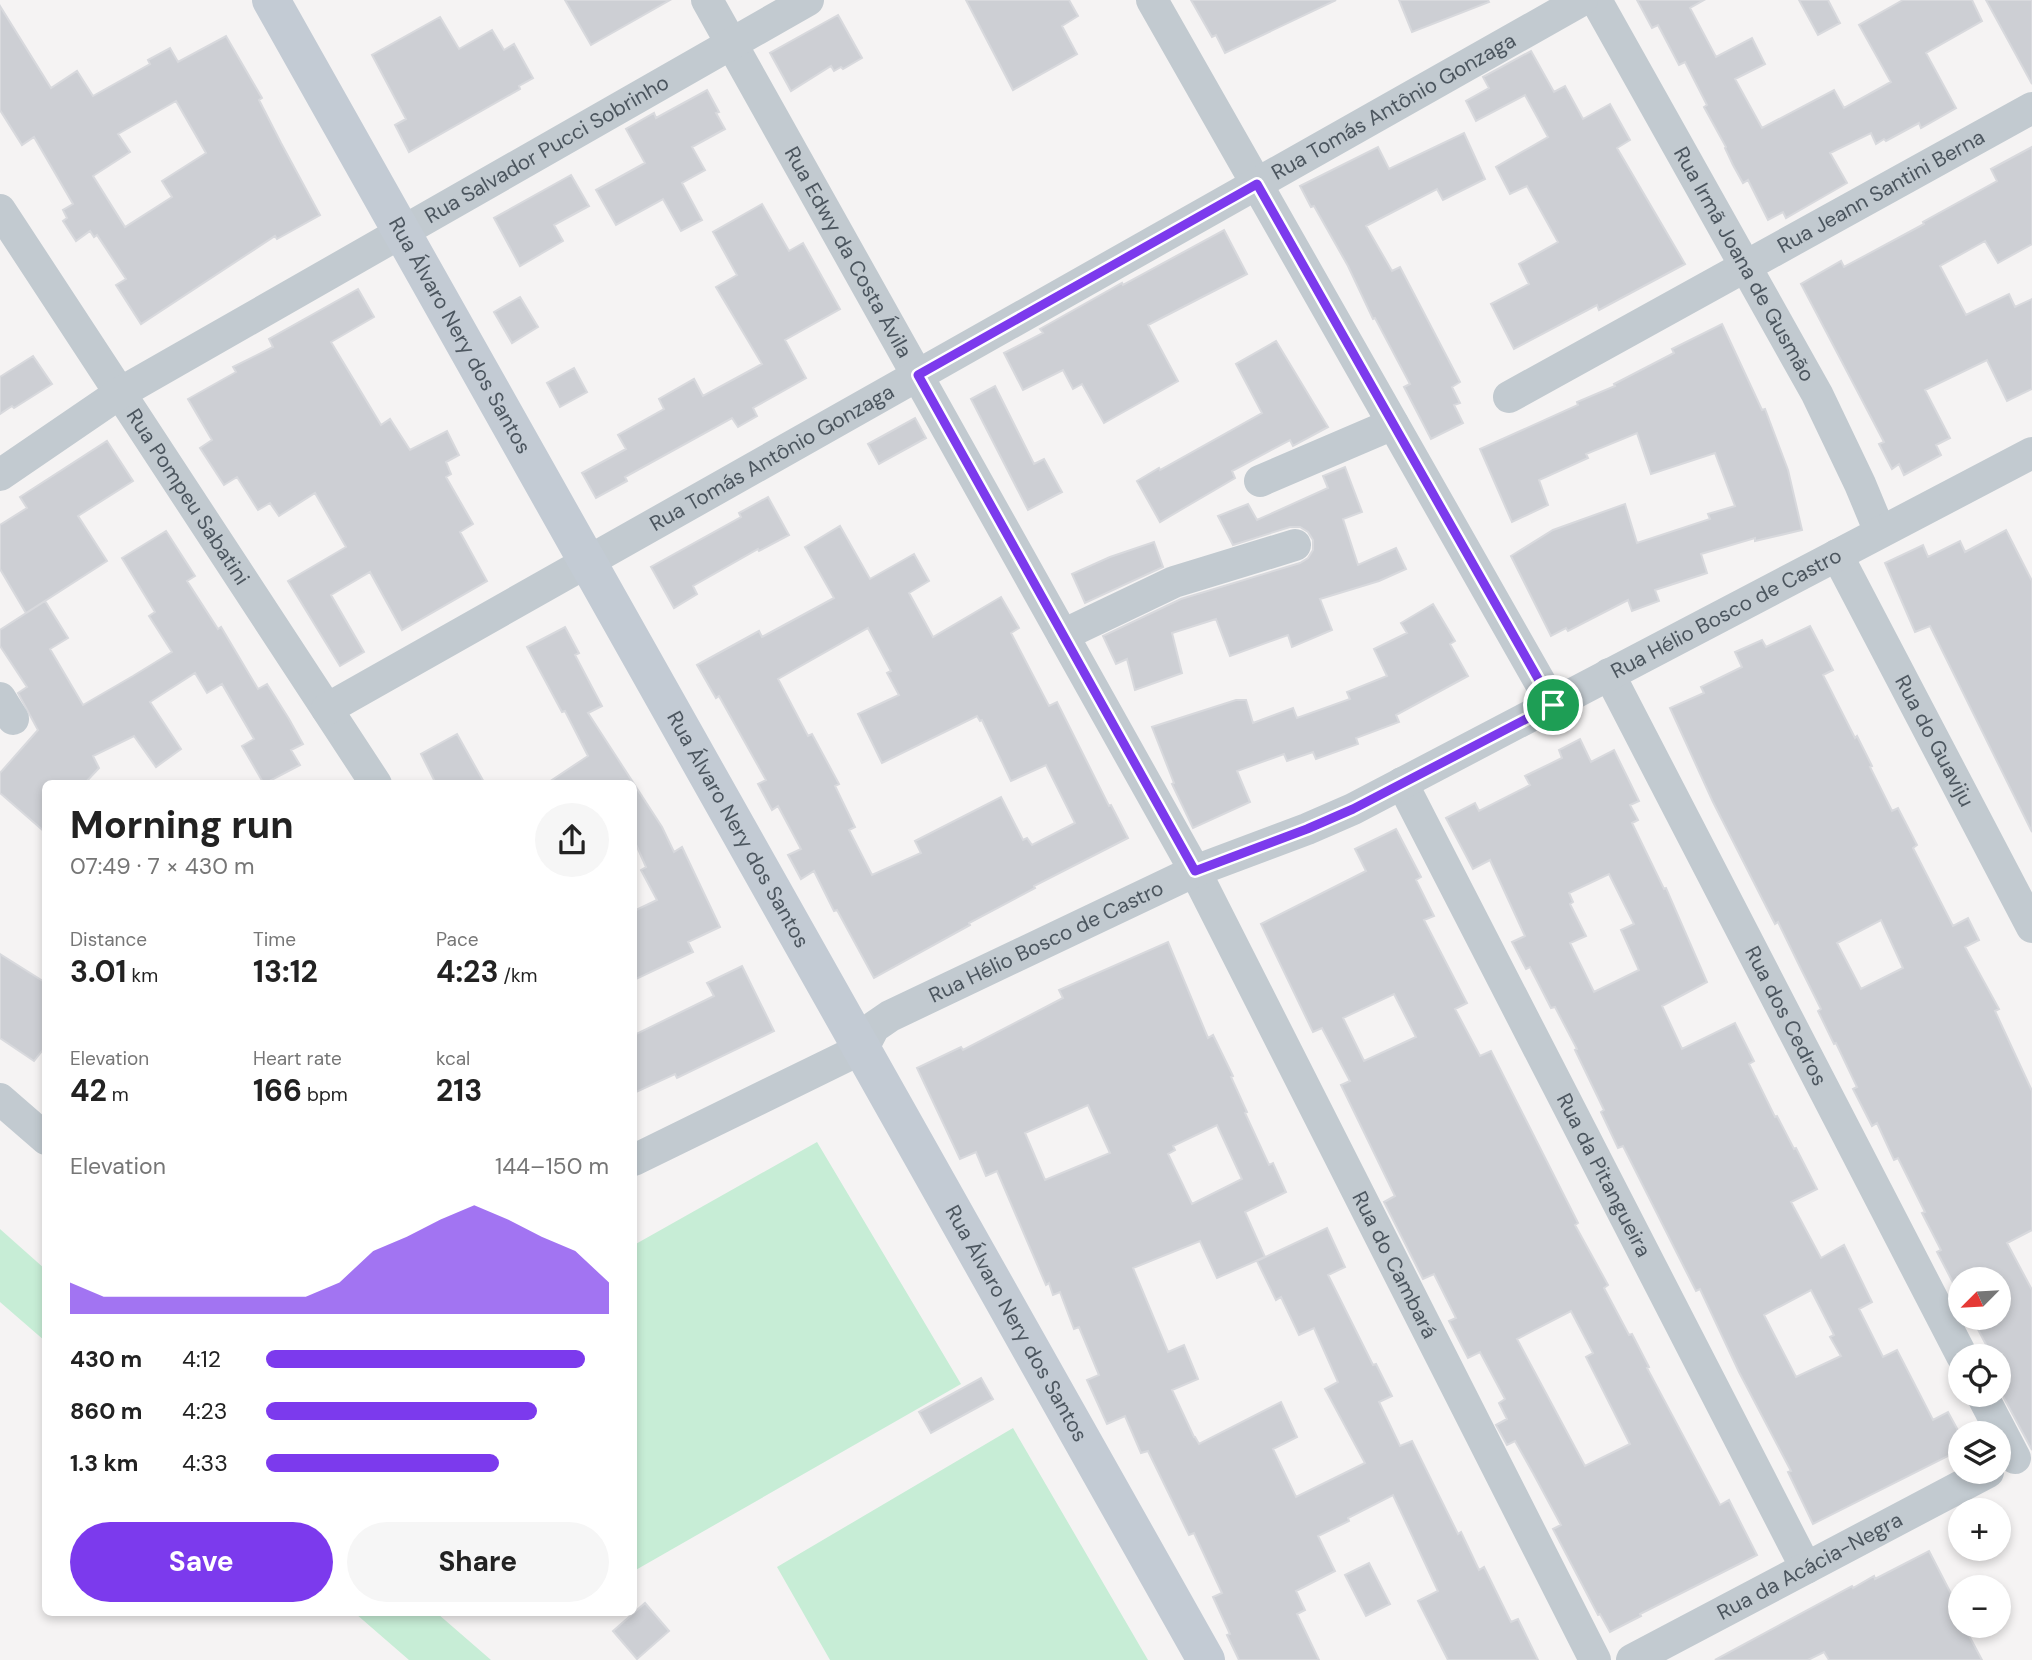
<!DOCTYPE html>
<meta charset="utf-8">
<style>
body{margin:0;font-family:"DM Sans",sans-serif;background:#f6f6f6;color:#222;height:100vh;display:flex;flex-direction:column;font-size:26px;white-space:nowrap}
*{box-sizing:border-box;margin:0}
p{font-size:23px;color:#767676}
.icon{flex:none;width:38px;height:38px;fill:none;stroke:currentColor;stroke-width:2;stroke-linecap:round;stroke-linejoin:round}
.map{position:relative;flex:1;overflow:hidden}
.panel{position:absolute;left:42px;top:780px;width:595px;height:836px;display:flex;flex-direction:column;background:#fff;border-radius:10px;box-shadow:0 4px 10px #0003}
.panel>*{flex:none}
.needle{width:46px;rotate:246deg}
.buttons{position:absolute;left:1948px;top:1267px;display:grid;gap:14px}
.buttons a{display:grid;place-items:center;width:63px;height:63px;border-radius:50%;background:#fff;box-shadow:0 4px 10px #0003;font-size:35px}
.pin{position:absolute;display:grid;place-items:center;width:60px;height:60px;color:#fff;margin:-30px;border:4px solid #fff;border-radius:50%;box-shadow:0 2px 7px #0007}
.round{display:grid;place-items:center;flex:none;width:74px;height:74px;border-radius:37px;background:#f6f6f6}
.summary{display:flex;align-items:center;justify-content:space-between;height:119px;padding:0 28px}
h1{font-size:38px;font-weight:700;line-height:52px}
.metrics{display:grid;grid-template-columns:repeat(3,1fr);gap:10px;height:119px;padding:7px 28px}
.metrics div{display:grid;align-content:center}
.metrics b{font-size:30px;font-weight:700}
.metrics small{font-size:19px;font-weight:400}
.metrics p{font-size:19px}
.chart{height:196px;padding:14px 28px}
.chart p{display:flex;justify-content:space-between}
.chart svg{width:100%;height:126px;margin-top:7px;fill:#7c3aed;opacity:.7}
.button{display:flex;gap:14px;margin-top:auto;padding:14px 28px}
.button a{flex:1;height:80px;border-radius:42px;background:#7c3aed;color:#fff;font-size:28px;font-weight:700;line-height:80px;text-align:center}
.button a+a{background:#f6f6f6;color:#222}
ul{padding:0 28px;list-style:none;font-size:23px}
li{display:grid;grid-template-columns:112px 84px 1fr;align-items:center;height:52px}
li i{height:18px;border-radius:9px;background:#7c3aed}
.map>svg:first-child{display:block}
.green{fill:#c7edd6}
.building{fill:#cdcfd4;stroke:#d8d9dd;stroke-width:2;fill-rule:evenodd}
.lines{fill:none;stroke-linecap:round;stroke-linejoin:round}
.minor{stroke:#c2cad0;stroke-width:32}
.secondary{stroke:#c3cbd4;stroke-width:38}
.route-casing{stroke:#fff;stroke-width:14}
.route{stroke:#7c3aed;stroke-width:9}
.labels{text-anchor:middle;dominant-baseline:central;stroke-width:7;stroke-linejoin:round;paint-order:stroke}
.street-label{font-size:21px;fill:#4c565f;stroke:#fff}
</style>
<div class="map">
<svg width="2032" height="1660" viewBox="0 0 2032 1660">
<rect width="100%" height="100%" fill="#f5f3f3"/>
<path class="green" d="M 817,1142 L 961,1384 L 634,1571 L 634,1245 Z
M 0,1229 L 45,1269 L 45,1341 L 0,1302 Z
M 1013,1428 L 1148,1660 L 830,1660 L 777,1567 Z
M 356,1614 L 438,1614 L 491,1660 L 409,1660 Z"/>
<path class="building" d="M 565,0 L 670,0 L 591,45 Z
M 966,0 L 1069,0 L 1078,16 L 1062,26 L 1077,54 L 1013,90 Z
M 1191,0 L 1336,0 L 1225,53 L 1216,35 L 1212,37 Z
M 1399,0 L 1488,0 L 1489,2 L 1412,32 Z
M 1637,0 L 1704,0 L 1690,8 L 1716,57 L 1752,38 L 1765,64 L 1735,79 L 1762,128 L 1834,90 L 1844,108 L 1891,82 L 1859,25 L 1903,0 L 1972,0 L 1982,21 L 1926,53 L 1956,108 L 1921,128 L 1919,123 L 1886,141 L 1884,139 L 1876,144 L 1871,133 L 1830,153 L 1847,183 L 1786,218 L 1783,212 L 1768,220 L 1748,180 L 1743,183 L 1733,165 L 1725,148 L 1726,147 L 1704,107 L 1707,105 L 1685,62 L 1679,65 L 1658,25 L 1652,28 Z
M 1799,0 L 1828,0 L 1840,23 L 1818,35 Z
M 1986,0 L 2032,0 L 2032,84 Z
M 0,6 L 51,88 L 77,71 L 93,96 L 150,64 L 148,60 L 170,48 L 178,62 L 226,36 L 262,98 L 259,100 L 281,143 L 320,215 L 277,239 L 275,236 L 141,324 L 116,285 L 126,279 L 97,235 L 94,237 L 90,231 L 76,241 L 63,221 L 67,218 L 63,210 L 73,204 L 34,137 L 22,145 L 0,110 ZM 176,101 L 206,153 L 162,181 L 172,197 L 125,227 L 93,176 L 130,152 L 118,134 Z
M 838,15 L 862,58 L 843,69 L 841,67 L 834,71 L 831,66 L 791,91 L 770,53 Z
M 440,17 L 459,49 L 492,30 L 504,50 L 514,44 L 533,78 L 519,86 L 520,89 L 409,152 L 395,125 L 406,119 L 372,55 Z
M 1531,51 L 1554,92 L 1565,86 L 1583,119 L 1610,104 L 1630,140 L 1617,148 L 1685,264 L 1599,310 L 1597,305 L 1514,349 L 1491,304 L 1529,284 L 1519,264 L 1558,242 L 1527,186 L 1510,194 L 1496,167 L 1548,137 L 1525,95 L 1476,121 L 1466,101 L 1489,88 L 1483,77 Z
M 707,90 L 719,112 L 716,113 L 725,129 L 692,147 L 705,170 L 682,183 L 702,220 L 681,231 L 663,199 L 616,225 L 596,190 L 645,163 L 626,129 L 654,113 L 656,118 Z
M 1464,133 L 1485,179 L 1443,200 L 1437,189 L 1366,226 L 1392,271 L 1400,267 L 1460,382 L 1452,387 L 1460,403 L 1454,405 L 1463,423 L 1431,439 L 1404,387 L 1410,384 L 1375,318 L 1373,319 L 1348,266 L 1314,206 L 1311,207 L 1300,186 L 1378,147 L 1389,169 Z
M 2032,147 L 2032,244 L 1998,263 L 1985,241 L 1940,266 L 1966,315 L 2009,294 L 2015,307 L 2032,299 L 2032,389 L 2007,401 L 1987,360 L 1925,390 L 1950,438 L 1936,445 L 1941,455 L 1904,475 L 1899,464 L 1892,469 L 1879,444 L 1884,442 L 1801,284 L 1841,261 L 1844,267 L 1924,224 L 1923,222 L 1997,181 L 1991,169 Z
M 571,175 L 589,206 L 554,225 L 563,241 L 520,266 L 494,218 Z
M 762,204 L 789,251 L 803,243 L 840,309 L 785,340 L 806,378 L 753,408 L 757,416 L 738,427 L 732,418 L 625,477 L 627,481 L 596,498 L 582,473 L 626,449 L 618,435 L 664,409 L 659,399 L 694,379 L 703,396 L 762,364 L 716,287 L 737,275 L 713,232 Z
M 1224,230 L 1247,274 L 1148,325 L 1178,381 L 1104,423 L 1082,384 L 1073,389 L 1063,370 L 1023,390 L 1004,353 L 1043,333 L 1040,329 L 1122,283 L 1123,285 Z
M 358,289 L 374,317 L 331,342 L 381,425 L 390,419 L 410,450 L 447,431 L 459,455 L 446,462 L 451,474 L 446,477 L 473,524 L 460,532 L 487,581 L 402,630 L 370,572 L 331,595 L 364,652 L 340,666 L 288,581 L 346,547 L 315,493 L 279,516 L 270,503 L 258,510 L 237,477 L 224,485 L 200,448 L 212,440 L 188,399 L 236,372 L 233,367 L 273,347 L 269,339 Z
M 520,297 L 538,327 L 512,343 L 494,312 Z
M 1722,324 L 1762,410 L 1765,409 L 1788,470 L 1802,530 L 1755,541 L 1755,538 L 1701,554 L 1707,573 L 1655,590 L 1659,601 L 1632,611 L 1628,600 L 1568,631 L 1566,628 L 1551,636 L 1511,556 L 1553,530 L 1625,504 L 1637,543 L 1710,519 L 1708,514 L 1735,506 L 1715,453 L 1651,474 L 1637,433 L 1586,454 L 1588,458 L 1539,480 L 1548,505 L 1512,522 L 1480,449 L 1578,405 L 1577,402 L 1615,386 L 1614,384 L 1674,353 L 1672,349 Z
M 1276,341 L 1328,427 L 1293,446 L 1290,440 L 1232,471 L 1235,478 L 1160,522 L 1137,481 L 1159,468 L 1160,470 L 1262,413 L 1236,364 Z
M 33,356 L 52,384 L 14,408 L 12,406 L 0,414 L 0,377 Z
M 574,368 L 587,392 L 560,407 L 547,383 Z
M 995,386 L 1034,464 L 1044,459 L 1062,492 L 1028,510 L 971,399 Z
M 915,418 L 926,438 L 879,464 L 868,444 Z
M 107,441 L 133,481 L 78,516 L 107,561 L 26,613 L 0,569 L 0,525 L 27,508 L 20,497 Z
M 1345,467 L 1362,512 L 1343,519 L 1358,565 L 1396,548 L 1406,569 L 1379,581 L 1320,599 L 1332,630 L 1292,647 L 1288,635 L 1230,656 L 1216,619 L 1172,633 L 1182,673 L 1135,690 L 1127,659 L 1116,664 L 1103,636 L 1181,599 L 1300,563 L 1308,558 L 1313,550 L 1313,540 L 1308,532 L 1300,527 L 1290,527 L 1233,545 L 1218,516 L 1248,504 L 1257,520 L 1328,488 L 1323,476 Z
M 768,497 L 789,535 L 759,551 L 758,549 L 693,586 L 697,594 L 674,608 L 651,567 L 741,517 L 739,513 Z
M 840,526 L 870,579 L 914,554 L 929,581 L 909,593 L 933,637 L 1001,597 L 1019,628 L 1011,633 L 1049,706 L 1057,702 L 1109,806 L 1111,805 L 1128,838 L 1034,886 L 1035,888 L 969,923 L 970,925 L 874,978 L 837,910 L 834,911 L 814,871 L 801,879 L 788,855 L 801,849 L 778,806 L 772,810 L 758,784 L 766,780 L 719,696 L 716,698 L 697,665 L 759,631 L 762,637 L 834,598 L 805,547 ZM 868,628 L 891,671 L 887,673 L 899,695 L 858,714 L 882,763 L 977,716 L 980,721 L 982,720 L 1011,781 L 1046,765 L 1075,823 L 1032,845 L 1027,838 L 1023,840 L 1001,797 L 915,841 L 921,853 L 872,875 L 849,830 L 855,827 L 835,786 L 839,784 L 812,734 L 808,736 L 778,679 Z
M 2006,530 L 2032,581 L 2032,832 L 1930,626 L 1915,632 L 1885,563 L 1923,545 L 1928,557 L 1960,541 L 1965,552 Z
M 166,531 L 195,576 L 187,581 L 218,629 L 221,627 L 258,689 L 267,684 L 289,719 L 303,744 L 291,750 L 300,765 L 264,784 L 242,746 L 254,739 L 222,684 L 207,693 L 195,673 L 150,702 L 181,749 L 156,767 L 134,736 L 93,756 L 99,768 L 84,784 L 46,784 L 46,833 L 0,793 L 0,773 L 38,730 L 18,693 L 27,687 L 0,646 L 0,630 L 45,601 L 68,638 L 50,649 L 83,705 L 133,676 L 172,652 L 149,616 L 155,612 L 122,558 Z
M 1154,542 L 1163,567 L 1085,603 L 1072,574 L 1110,557 Z
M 1433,604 L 1455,641 L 1450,644 L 1468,676 L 1396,715 L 1399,722 L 1356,738 L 1358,744 L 1316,759 L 1313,752 L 1287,761 L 1284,754 L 1237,771 L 1250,802 L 1193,828 L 1172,784 L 1174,783 L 1152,727 L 1236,700 L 1246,700 L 1253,723 L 1293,708 L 1297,718 L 1350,699 L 1347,692 L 1387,676 L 1374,649 L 1407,633 L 1401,623 Z
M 1810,626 L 1833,670 L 1823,675 L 1855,738 L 1857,736 L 1872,766 L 1870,767 L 1892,811 L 1898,808 L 1917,845 L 1913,848 L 1953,926 L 1968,918 L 1979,940 L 1965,947 L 1999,1009 L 1995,1011 L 2032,1091 L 2032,1230 L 2007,1243 L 2032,1290 L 2032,1450 L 1998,1387 L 1998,1356 L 1992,1356 L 1972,1318 L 1998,1318 L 1998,1279 L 1960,1279 L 1960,1296 L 1937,1252 L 1941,1250 L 1922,1213 L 1925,1212 L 1898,1158 L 1894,1160 L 1877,1123 L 1872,1126 L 1853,1089 L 1857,1087 L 1836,1043 L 1834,1044 L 1818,1011 L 1821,1009 L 1802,971 L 1778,922 L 1775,924 L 1713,802 L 1670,708 L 1704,693 L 1701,687 L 1742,667 L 1735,652 L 1762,640 L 1766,647 ZM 1881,920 L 1903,968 L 1861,989 L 1837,943 Z
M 565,627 L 579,653 L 575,655 L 602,706 L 588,713 L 662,827 L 674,852 L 682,847 L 720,927 L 688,942 L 693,952 L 634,980 L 634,911 L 657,900 L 641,870 L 646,867 L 634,840 L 634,784 L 546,784 L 588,756 L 565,711 L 562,712 L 527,647 Z
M 457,734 L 485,784 L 436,784 L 421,754 Z
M 1580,739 L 1591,762 L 1614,750 L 1639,801 L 1630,805 L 1638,820 L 1632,823 L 1664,889 L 1666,888 L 1707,982 L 1662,1006 L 1682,1049 L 1735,1023 L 1754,1061 L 1749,1064 L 1775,1117 L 1777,1116 L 1794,1149 L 1796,1148 L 1817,1189 L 1791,1202 L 1821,1258 L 1844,1245 L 1872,1302 L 1859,1309 L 1883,1357 L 1897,1350 L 1933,1420 L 1948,1412 L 1960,1434 L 1960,1450 L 1813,1524 L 1788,1472 L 1791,1471 L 1739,1372 L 1700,1289 L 1696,1291 L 1623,1146 L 1618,1148 L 1601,1112 L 1604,1110 L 1575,1050 L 1577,1049 L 1555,1007 L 1551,1008 L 1530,967 L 1526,969 L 1512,942 L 1525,936 L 1490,860 L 1473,869 L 1446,818 L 1475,803 L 1479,811 L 1530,785 L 1525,776 L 1562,758 L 1559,750 ZM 1609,874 L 1634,924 L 1621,930 L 1639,970 L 1594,992 L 1570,943 L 1586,936 L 1570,904 L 1573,902 L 1569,893 ZM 1811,1290 L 1834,1335 L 1830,1337 L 1841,1356 L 1796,1377 L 1764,1315 Z
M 1396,829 L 1421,877 L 1416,880 L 1434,916 L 1424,920 L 1467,1003 L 1455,1009 L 1480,1056 L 1491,1051 L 1578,1223 L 1575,1225 L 1608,1285 L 1604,1288 L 1629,1335 L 1632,1334 L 1649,1367 L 1647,1368 L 1720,1505 L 1729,1500 L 1757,1555 L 1640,1614 L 1641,1616 L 1610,1632 L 1600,1614 L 1598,1615 L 1553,1529 L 1561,1525 L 1533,1473 L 1515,1441 L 1507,1445 L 1496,1425 L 1507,1419 L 1499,1403 L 1505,1399 L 1480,1352 L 1468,1358 L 1449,1321 L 1456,1318 L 1434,1274 L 1423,1279 L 1384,1202 L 1395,1196 L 1341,1085 L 1350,1081 L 1322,1028 L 1313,1032 L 1261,924 L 1366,871 L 1355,849 ZM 1394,994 L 1416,1037 L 1364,1061 L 1343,1018 ZM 1571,1311 L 1593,1353 L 1586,1357 L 1630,1444 L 1585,1466 L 1517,1339 Z
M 1168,942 L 1208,1038 L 1213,1035 L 1233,1076 L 1231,1077 L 1247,1112 L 1245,1113 L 1269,1165 L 1273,1163 L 1286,1192 L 1245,1212 L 1265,1257 L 1217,1278 L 1200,1241 L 1133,1268 L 1168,1352 L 1184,1345 L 1198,1379 L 1172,1390 L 1194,1437 L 1195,1437 L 1199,1444 L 1281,1402 L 1297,1437 L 1273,1449 L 1296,1497 L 1365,1463 L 1325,1389 L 1338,1382 L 1314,1328 L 1299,1335 L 1281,1297 L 1276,1300 L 1257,1261 L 1327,1228 L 1345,1267 L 1328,1275 L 1373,1365 L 1376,1364 L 1392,1396 L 1379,1402 L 1400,1446 L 1412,1441 L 1458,1534 L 1461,1532 L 1479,1570 L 1484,1567 L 1511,1622 L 1518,1619 L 1538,1660 L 1448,1660 L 1418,1601 L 1438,1591 L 1393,1495 L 1348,1518 L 1349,1521 L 1318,1536 L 1335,1571 L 1296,1591 L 1305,1610 L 1297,1614 L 1319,1660 L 1239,1660 L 1227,1635 L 1230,1634 L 1213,1597 L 1222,1593 L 1194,1533 L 1189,1535 L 1148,1451 L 1141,1453 L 1125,1416 L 1107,1424 L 1087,1380 L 1099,1375 L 1079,1327 L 1074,1329 L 1060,1292 L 1053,1295 L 1049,1283 L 1046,1285 L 997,1171 L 986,1176 L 976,1152 L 960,1159 L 917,1068 L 961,1047 L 963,1050 L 1063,998 L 1059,990 ZM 1088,1105 L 1110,1153 L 1045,1180 L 1025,1133 ZM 1217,1125 L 1242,1179 L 1192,1204 L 1168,1154 L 1175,1150 L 1173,1146 Z
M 0,954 L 46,983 L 46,1046 L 34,1061 L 0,1038 Z
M 742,966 L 774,1031 L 677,1078 L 675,1074 L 634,1093 L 634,1035 L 714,996 L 707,983 Z
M 981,1378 L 993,1399 L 931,1433 L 919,1412 Z
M 1929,1551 L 1960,1611 L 1960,1626 L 1968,1626 L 1969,1628 L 1966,1630 L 1982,1660 L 1829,1660 L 1824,1652 L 1808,1660 L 1715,1660 L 1852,1586 L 1853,1588 L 1874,1576 L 1875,1579 Z
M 1369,1563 L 1390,1604 L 1366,1616 L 1345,1575 Z
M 645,1603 L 669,1631 L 637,1659 L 613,1631 Z"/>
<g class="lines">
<g class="minor">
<path id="s1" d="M 707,0 L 1195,871 L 1595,1660"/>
<path d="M 1152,0 L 1553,705"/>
<path id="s2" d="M 1596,0 L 1817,394 L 1860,484 L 1880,532"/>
<path id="s3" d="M 0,210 L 376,784"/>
<path id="s4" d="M 1509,397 L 2032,108"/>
<path id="s5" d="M 0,475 L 120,393 L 808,0"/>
<path d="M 1260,481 L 1393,424"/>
<path id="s6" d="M 1837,555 L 2032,927"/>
<path d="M 1063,635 L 1174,582 L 1295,545"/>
<path id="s7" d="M 1609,674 L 1962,1356"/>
<path d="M 0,698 L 13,719"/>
<path id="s8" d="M 327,709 L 1582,0"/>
<path id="s9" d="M 1402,783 L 1806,1568"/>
<path d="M 0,1099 L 46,1139"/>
<path id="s10" d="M 634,1160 L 863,1048 L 874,1027 L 890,1016 L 1195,871 L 1307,829 L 1353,809 L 2032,453"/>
<path d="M 1982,1395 L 2015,1458"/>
<path id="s11" d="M 1632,1660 L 1988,1472"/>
</g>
<path class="secondary" id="s12" d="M 271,0 L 1206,1660"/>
</g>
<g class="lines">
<defs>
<path id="route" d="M 1257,184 L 1553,705 L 1353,809 L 1307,829 L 1195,871 L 918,375 Z"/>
</defs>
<use href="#route" class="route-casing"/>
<use href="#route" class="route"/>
</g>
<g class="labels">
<g class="street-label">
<text stroke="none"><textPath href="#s8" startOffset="1225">Rua Tomás Antônio Gonzaga</textPath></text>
<text stroke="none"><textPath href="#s5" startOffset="637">Rua Salvador Pucci Sobrinho</textPath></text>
<text stroke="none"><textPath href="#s4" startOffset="425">Rua Jeann Santini Berna</textPath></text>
<text stroke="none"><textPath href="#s1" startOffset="289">Rua Edwy da Costa Ávila</textPath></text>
<text stroke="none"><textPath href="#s2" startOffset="303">Rua Irmã Joana de Gusmão</textPath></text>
<text stroke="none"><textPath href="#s12" startOffset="385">Rua Álvaro Nery dos Santos</textPath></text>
<text stroke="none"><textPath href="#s8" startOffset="511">Rua Tomás Antônio Gonzaga</textPath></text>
<text stroke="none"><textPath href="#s3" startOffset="343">Rua Pompeu Sabatini</textPath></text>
<text stroke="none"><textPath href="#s10" startOffset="1227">Rua Hélio Bosco de Castro</textPath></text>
<text stroke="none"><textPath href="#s6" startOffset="210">Rua do Guaviju</textPath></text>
<text stroke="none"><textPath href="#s12" startOffset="952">Rua Álvaro Nery dos Santos</textPath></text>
<text stroke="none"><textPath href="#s10" startOffset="471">Rua Hélio Bosco de Castro</textPath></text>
<text stroke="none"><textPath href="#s7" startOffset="385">Rua dos Cedros</textPath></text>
<text stroke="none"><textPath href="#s9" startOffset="441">Rua da Pitangueira</textPath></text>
<text stroke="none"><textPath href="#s1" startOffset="1440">Rua do Cambará</textPath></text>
<text stroke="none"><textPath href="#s12" startOffset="1519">Rua Álvaro Nery dos Santos</textPath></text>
<text stroke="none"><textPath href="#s11" startOffset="201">Rua da Acácia-Negra</textPath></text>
</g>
</g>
</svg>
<div class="buttons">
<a><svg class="needle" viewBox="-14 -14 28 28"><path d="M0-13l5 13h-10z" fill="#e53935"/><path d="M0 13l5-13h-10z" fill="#767676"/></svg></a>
<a><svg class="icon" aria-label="locate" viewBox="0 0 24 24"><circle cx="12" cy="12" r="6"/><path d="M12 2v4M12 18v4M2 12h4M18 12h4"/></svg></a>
<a><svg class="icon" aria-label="layers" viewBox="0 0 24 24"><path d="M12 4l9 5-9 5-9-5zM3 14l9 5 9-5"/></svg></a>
<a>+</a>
<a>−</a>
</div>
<div class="pin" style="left:1553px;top:705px;background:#1e9e55"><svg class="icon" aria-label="arrive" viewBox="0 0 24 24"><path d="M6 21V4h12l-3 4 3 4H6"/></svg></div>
<section class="panel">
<div class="summary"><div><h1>Morning run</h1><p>07:49 · 7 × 430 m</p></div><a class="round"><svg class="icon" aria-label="share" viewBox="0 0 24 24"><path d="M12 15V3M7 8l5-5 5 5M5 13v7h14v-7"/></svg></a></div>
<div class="metrics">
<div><p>Distance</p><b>3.01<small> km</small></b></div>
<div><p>Time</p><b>13:12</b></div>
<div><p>Pace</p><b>4:23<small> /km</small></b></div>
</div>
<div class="metrics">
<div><p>Elevation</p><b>42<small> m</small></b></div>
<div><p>Heart rate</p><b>166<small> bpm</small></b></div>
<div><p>kcal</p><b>213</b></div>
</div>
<div class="chart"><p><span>Elevation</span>144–150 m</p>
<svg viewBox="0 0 160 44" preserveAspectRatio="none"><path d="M0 44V33L10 38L20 38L30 38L40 38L50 38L60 38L70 38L80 33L90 22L100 17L110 11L120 6L130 11L140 17L150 22L160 33V44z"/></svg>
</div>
<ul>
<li><b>430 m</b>4:12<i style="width:93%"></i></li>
<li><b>860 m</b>4:23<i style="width:79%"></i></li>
<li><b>1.3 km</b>4:33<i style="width:68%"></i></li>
</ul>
<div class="button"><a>Save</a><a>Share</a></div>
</section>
</div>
